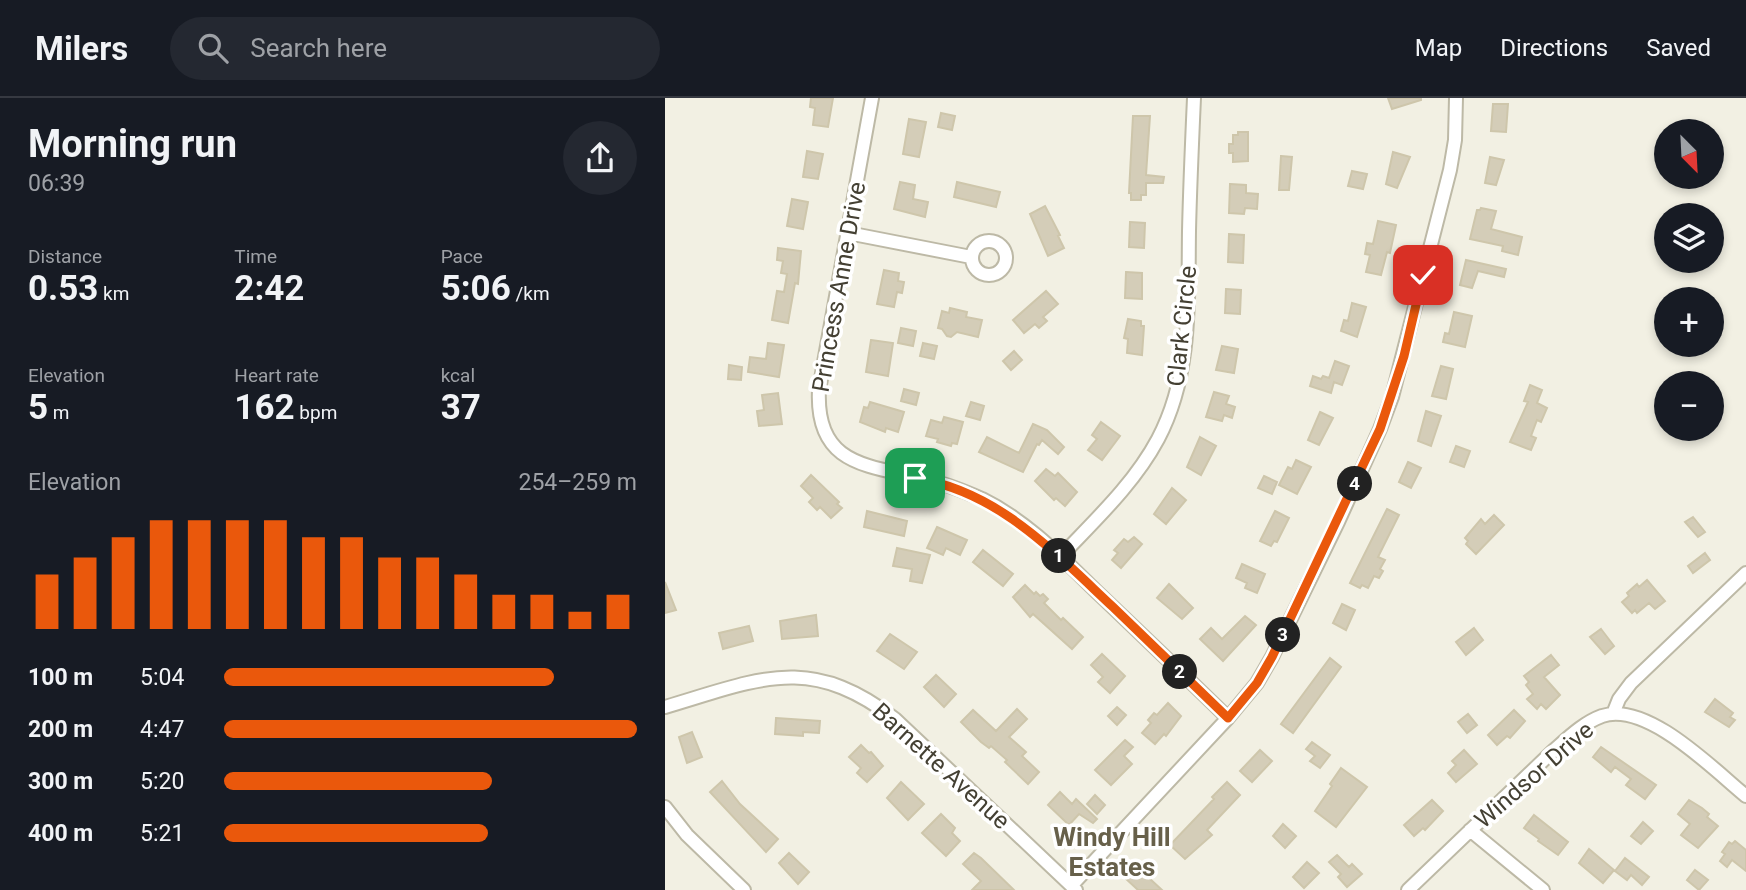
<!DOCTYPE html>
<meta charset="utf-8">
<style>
body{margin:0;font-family:Roboto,sans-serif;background:#242831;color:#f1f3f6;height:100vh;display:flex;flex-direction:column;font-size:26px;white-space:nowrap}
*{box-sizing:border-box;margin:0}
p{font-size:23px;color:#9ea1a6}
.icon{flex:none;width:38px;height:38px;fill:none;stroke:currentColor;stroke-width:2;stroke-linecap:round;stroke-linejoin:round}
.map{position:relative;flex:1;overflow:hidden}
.sheet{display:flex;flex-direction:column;background:#171b24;width:665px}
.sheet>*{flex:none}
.needle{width:46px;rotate:156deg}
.tools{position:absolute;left:989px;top:21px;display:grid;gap:14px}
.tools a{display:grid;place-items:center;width:70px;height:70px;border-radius:50%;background:#171b24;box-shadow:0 4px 10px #0003;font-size:35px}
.pin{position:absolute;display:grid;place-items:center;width:60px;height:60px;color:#fff;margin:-30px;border-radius:14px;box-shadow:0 4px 10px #0006}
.km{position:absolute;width:35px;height:35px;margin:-18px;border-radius:50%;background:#222;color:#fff;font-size:19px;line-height:35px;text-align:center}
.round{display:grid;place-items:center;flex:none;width:74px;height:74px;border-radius:37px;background:#242831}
.overview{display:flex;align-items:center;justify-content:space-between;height:119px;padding:0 28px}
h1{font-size:38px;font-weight:700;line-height:52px}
.metrics{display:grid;grid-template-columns:repeat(3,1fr);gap:10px;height:119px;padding:7px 28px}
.metrics div{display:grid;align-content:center}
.metrics b{font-size:35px;font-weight:700}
.metrics small{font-size:19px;font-weight:400}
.metrics p{font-size:19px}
.chart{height:196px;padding:14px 28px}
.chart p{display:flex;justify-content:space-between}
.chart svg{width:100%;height:126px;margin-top:7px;stroke:#ea580c;stroke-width:6}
ul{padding:0 28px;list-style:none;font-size:23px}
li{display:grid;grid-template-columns:112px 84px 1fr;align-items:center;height:52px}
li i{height:18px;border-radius:9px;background:#ea580c}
header{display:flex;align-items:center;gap:42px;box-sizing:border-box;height:98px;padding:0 35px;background:#171b24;border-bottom:2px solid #363941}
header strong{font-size:33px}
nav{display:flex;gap:38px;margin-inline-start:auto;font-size:24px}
.search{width:490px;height:63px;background:#242831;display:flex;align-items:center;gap:18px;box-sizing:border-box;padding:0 24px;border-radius:38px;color:#9ea1a6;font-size:26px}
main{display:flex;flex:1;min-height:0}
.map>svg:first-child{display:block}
.building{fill:#d4cdb8;stroke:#cec6ab;stroke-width:2}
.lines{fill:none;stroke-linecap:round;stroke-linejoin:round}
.minor-casing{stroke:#bdb9a6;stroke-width:16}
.minor{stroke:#fff;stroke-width:12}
.route-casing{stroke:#fff;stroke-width:14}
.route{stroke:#ea580c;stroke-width:9}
.labels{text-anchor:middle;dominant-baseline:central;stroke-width:7;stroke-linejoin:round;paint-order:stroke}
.street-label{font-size:24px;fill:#444033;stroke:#fff}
.neighbourhood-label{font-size:26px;font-weight:bold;fill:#67604a;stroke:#fff}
</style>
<header>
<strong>Milers</strong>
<div class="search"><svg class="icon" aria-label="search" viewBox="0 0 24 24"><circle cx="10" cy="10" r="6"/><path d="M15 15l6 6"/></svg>Search here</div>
<nav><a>Map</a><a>Directions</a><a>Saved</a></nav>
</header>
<main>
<section class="sheet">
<div class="overview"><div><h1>Morning run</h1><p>06:39</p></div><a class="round"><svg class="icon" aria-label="share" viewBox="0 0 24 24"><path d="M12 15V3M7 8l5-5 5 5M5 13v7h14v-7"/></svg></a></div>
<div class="metrics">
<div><p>Distance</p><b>0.53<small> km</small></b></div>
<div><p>Time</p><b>2:42</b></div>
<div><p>Pace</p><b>5:06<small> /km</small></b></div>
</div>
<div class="metrics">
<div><p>Elevation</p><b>5<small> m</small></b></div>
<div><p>Heart rate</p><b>162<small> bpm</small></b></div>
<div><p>kcal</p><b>37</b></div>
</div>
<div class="chart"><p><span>Elevation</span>254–259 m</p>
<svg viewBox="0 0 160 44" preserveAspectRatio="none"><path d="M5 44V25M15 44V19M25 44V12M35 44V6M45 44V6M55 44V6M65 44V6M75 44V12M85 44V12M95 44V19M105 44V19M115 44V25M125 44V32M135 44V32M145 44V38M155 44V32"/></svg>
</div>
<ul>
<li><b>100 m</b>5:04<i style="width:80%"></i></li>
<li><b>200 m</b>4:47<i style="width:100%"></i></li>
<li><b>300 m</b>5:20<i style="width:65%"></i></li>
<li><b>400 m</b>5:21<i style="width:64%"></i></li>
</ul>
</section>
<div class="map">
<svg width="1081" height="792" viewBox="0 0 1081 792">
<rect width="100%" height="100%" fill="#f2f0e3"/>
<path class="building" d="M 146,0 L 168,0 L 163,29 L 148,27 L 150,10 L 145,9 Z
M 723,0 L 756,0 L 756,2 L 727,11 Z
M 828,6 L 843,6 L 841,34 L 826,33 Z
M 276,15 L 290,18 L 287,32 L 273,29 Z
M 468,18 L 485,18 L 481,77 L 499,79 L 498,85 L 481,85 L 481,97 L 476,97 L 476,102 L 466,102 L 466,95 L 464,95 Z
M 244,21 L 261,24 L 254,59 L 238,56 Z
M 573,34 L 583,34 L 583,63 L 568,64 L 568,55 L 564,55 L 564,46 L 568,46 L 568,37 L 573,37 Z
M 142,53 L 158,56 L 153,81 L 138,79 Z
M 728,54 L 745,59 L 732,90 L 721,86 Z
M 616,58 L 627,59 L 624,92 L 614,92 Z
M 825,59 L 839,62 L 831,87 L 820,85 Z
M 687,73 L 702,76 L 698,91 L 683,88 Z
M 235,84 L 250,87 L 248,101 L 263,104 L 260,119 L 229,111 Z
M 292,84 L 335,94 L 331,109 L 289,99 Z
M 565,86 L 581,87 L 581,95 L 593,96 L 592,111 L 580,110 L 579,116 L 564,115 Z
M 127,101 L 143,104 L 138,131 L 122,128 Z
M 380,108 L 395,137 L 393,138 L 399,150 L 383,158 L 365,116 Z
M 816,110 L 831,113 L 826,131 L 857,139 L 853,157 L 837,153 L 838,148 L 805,141 L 812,112 L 815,112 Z
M 713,123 L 731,127 L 725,155 L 722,154 L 716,177 L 701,174 L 705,157 L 700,156 L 702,145 L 708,146 Z
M 465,124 L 480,125 L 479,150 L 464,149 Z
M 564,136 L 579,137 L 578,165 L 563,164 Z
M 113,150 L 136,153 L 133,186 L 130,185 L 123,225 L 107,222 L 112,193 L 119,194 L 122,176 L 116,175 L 118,163 L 112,162 Z
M 801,162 L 841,171 L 839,179 L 813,173 L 807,190 L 795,187 Z
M 219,172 L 234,175 L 233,183 L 239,184 L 237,195 L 232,194 L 229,209 L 212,206 Z
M 461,174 L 477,175 L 477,201 L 460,200 Z
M 561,191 L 576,192 L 575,216 L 560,215 Z
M 381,193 L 393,206 L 378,219 L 382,223 L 374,230 L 370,226 L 359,235 L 348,222 Z
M 687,205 L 701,209 L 692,239 L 676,233 L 679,222 L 683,223 Z
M 285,210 L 302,214 L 301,219 L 317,222 L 313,239 L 292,234 L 286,239 L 282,238 L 277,231 L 273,230 L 277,213 L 284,215 Z
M 789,214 L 807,218 L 800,249 L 778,244 L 780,235 L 784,236 Z
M 463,221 L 476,223 L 476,228 L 479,228 L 477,257 L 462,255 L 463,241 L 459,240 Z
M 236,230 L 251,233 L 248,248 L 233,245 Z
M 206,242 L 228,245 L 223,278 L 201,274 Z
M 103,245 L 119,247 L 114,279 L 83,274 L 85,259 L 101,261 Z
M 258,245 L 272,248 L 269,261 L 255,258 Z
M 557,248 L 573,251 L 569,275 L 551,272 Z
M 349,253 L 357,262 L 346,272 L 338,263 Z
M 670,263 L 684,268 L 677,287 L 669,284 L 666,295 L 645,288 L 648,278 L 656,281 L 658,278 L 664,280 Z
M 64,267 L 77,269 L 76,282 L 63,281 Z
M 776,268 L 788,271 L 781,301 L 767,298 Z
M 865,287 L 877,292 L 872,305 L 882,310 L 876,324 L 872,322 L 866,338 L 871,340 L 866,352 L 845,344 L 863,304 L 859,303 Z
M 239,291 L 254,295 L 251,307 L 236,303 Z
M 549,294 L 564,298 L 561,306 L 570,309 L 567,320 L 559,317 L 557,323 L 541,319 Z
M 113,295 L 117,326 L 94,328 L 92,313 L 99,312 L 97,297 Z
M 205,304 L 239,314 L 233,334 L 221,330 L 220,334 L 195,324 L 199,309 L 203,310 Z
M 306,304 L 319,308 L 315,322 L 301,318 Z
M 761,313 L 776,318 L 766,348 L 753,343 Z
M 655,314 L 668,320 L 654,347 L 643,342 Z
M 279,319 L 298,324 L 292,346 L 287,345 L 286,348 L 272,344 L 273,341 L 261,338 L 266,322 L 277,325 Z
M 436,324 L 455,338 L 437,362 L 423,352 L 432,341 L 427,337 Z
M 368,326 L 382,332 L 399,349 L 393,356 L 377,342 L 374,347 L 372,346 L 358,374 L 314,354 L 322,339 L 354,355 Z
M 535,339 L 551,348 L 536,377 L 522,369 Z
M 791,348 L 805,353 L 799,369 L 785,364 Z
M 631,362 L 646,369 L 632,396 L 614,387 L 623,369 L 627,371 Z
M 743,364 L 756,370 L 746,390 L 734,384 Z
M 381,371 L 390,378 L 393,375 L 412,394 L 400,408 L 391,400 L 389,402 L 370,383 Z
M 146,377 L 174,404 L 172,406 L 177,410 L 166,420 L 155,409 L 152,412 L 144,404 L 148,400 L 136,388 Z
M 599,378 L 612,384 L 607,396 L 593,390 Z
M 507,390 L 521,402 L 501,426 L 489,416 Z
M 722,411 L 734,417 L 713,459 L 720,462 L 715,471 L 718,473 L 714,480 L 709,478 L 703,490 L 697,487 L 695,490 L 685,485 Z
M 202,413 L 242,423 L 239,438 L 199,429 Z
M 610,413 L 624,420 L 612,444 L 609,443 L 606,448 L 595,443 Z
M 829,417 L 839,427 L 811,456 L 801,446 L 803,443 L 800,440 L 816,421 L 820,426 Z
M 1028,419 L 1040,434 L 1033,439 L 1020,424 Z
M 272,429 L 302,442 L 295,457 L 281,450 L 278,457 L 262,450 Z
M 469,439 L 477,446 L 456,470 L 447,462 L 453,455 L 449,452 L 459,441 L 463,444 Z
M 232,450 L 265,457 L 257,485 L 245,483 L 247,471 L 228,468 Z
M 318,452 L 348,476 L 338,488 L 308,464 Z
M 1040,455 L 1045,462 L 1028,475 L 1023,468 Z
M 577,466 L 600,476 L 592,495 L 580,490 L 582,485 L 571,480 Z
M 982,482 L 1000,503 L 990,511 L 984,505 L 972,515 L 970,512 L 967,515 L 957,504 L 964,498 L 962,495 L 972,486 L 974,489 Z
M 0,484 L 11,512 L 0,515 Z
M 504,486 L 528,510 L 517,521 L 492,500 Z
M 360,487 L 369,496 L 371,494 L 375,498 L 378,496 L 383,501 L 379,505 L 396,522 L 398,520 L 418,539 L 407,551 L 368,516 L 365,519 L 348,499 Z
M 677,506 L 690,512 L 681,532 L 668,525 Z
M 151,517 L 153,538 L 117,541 L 115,523 Z
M 580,518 L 591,527 L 558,563 L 535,541 L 546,530 L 557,541 Z
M 84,528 L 88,543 L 58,551 L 54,535 Z
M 809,530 L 818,542 L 801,557 L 791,544 Z
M 936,531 L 949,548 L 940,556 L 925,539 Z
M 225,536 L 252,554 L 239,571 L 212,553 Z
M 437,556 L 460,578 L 445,595 L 433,584 L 438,579 L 426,567 Z
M 886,557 L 894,567 L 879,579 L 895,597 L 881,611 L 876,606 L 872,611 L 862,601 L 868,596 L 861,587 L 864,584 L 859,578 Z
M 665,560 L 676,569 L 628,635 L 616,626 Z
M 271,577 L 291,596 L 279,609 L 259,589 Z
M 1050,601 L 1068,615 L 1065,619 L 1070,622 L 1064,629 L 1040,614 Z
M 503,605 L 516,618 L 501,638 L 499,636 L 490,646 L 477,635 L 486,625 L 483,622 L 489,615 L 492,617 Z
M 452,609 L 461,617 L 452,627 L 443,618 Z
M 352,611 L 362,621 L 344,639 L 361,654 L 357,658 L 374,674 L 363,686 L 340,664 L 342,662 L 326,648 L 324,650 L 316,644 L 296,624 L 308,612 L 331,633 Z
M 849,612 L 860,623 L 845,640 L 842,638 L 832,647 L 823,637 Z
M 803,616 L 812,627 L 802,635 L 793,624 Z
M 111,620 L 155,623 L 154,635 L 138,634 L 138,638 L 110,636 Z
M 27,634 L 37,659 L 22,665 L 14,639 Z
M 460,642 L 468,649 L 459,658 L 467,666 L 446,687 L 430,672 Z
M 647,644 L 665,657 L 655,670 L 645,663 L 650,658 L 641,651 Z
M 196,647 L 204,655 L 206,654 L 218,668 L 202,684 L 192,675 L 196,670 L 184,659 Z
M 936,649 L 991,687 L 980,701 L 961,687 L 966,681 L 950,669 L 946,674 L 928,659 Z
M 595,652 L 607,663 L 587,684 L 575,673 Z
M 799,652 L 812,666 L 791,684 L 783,675 L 791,667 L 787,663 Z
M 676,670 L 702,689 L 671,729 L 650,713 L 667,688 L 665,686 Z
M 57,683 L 75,706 L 113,741 L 101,754 L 45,694 Z
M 236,684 L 259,706 L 243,722 L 222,700 Z
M 562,684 L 575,697 L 542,732 L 547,737 L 520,761 L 505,747 L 549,701 L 547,699 Z
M 395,694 L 407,706 L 411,701 L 432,721 L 428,725 L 414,716 L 404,727 L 383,707 Z
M 430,697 L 440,707 L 432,716 L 422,706 Z
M 767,702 L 778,713 L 760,732 L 758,730 L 749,738 L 739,727 Z
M 1024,702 L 1037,710 L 1044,716 L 1042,719 L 1053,728 L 1033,750 L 1016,737 L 1025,726 L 1013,716 Z
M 276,716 L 290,730 L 287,735 L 295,743 L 281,758 L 257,735 Z
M 869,717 L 903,744 L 893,757 L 873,743 L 874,741 L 859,730 Z
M 978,724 L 988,733 L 976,746 L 966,738 Z
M 618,726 L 631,738 L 620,750 L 608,738 Z
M 1070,743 L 1081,752 L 1081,773 L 1067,762 L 1062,769 L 1055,763 L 1060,756 L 1057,754 L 1064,744 L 1067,746 Z
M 924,751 L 949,772 L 938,785 L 914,765 Z
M 124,755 L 144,774 L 133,786 L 114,765 Z
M 309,755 L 316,760 L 349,792 L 307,792 L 316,783 L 298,766 Z
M 672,757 L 684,769 L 687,766 L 697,776 L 682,789 L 673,779 L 676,776 L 664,764 Z
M 960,760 L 984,779 L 977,787 L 966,777 L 962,782 L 950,773 Z
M 642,764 L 654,775 L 639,790 L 628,779 Z
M 471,768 L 497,792 L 473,792 L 460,780 Z
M 1030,772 L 1043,782 L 1034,792 L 1022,782 Z"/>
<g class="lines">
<defs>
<path id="minor" d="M 207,0 L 154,292 C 150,372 209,367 267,383 C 284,387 301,394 317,401 C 362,423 397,460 433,495 C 476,536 520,578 563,620
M 183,135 L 306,159
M307 160a17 17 0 1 1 34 0a17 17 0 1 1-34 0Z
M 395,459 C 430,422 469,386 493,341 C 527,277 523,203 524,133 C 525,89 527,44 529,0
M 0,609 C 95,581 144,555 230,621 L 411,792
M 948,616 L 954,601 L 966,585 L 1081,475
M 0,709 L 22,737 L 79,792
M 805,732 L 878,792
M 407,787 L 563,620 L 592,585 L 607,559 L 673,424 L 715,331 L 727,299 L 785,72 L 790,42 L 791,0
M 743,792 L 888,653 C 903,640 918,625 937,618 C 982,603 1048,671 1081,698"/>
</defs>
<use href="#minor" class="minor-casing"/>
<use href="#minor" class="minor"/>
</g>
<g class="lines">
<defs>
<path id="route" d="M 250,380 C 333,393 389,454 448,509 C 486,546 525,583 563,620 L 592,585 L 607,559 L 715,331 L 739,258 L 758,177"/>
</defs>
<use href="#route" class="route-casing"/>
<use href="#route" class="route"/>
</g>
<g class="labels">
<g class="street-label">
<text transform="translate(174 189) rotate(-80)">Princess Anne Drive</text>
<text transform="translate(517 228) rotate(-84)">Clark Circle</text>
<text transform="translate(276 668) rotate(42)">Barnette Avenue</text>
<text transform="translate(869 677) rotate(-41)">Windsor Drive</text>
</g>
<g class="neighbourhood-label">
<text x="447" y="739">Windy Hill<tspan x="447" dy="30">Estates</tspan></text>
</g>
</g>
</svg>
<div class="tools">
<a><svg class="needle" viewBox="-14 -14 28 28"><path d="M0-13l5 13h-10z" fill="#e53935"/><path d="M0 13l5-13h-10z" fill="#9ea1a6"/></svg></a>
<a><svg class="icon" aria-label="layers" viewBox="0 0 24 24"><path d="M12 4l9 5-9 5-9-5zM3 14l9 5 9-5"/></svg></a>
<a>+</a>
<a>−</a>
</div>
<div class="pin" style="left:250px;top:380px;background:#1e9e55"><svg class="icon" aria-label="arrive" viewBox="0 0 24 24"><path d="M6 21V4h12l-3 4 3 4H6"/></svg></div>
<div class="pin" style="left:758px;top:177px;background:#d93025"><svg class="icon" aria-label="check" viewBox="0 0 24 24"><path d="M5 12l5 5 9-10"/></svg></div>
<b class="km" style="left:394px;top:458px">1</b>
<b class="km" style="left:515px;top:574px">2</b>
<b class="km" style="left:618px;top:537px">3</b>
<b class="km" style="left:690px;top:386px">4</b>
</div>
</main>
